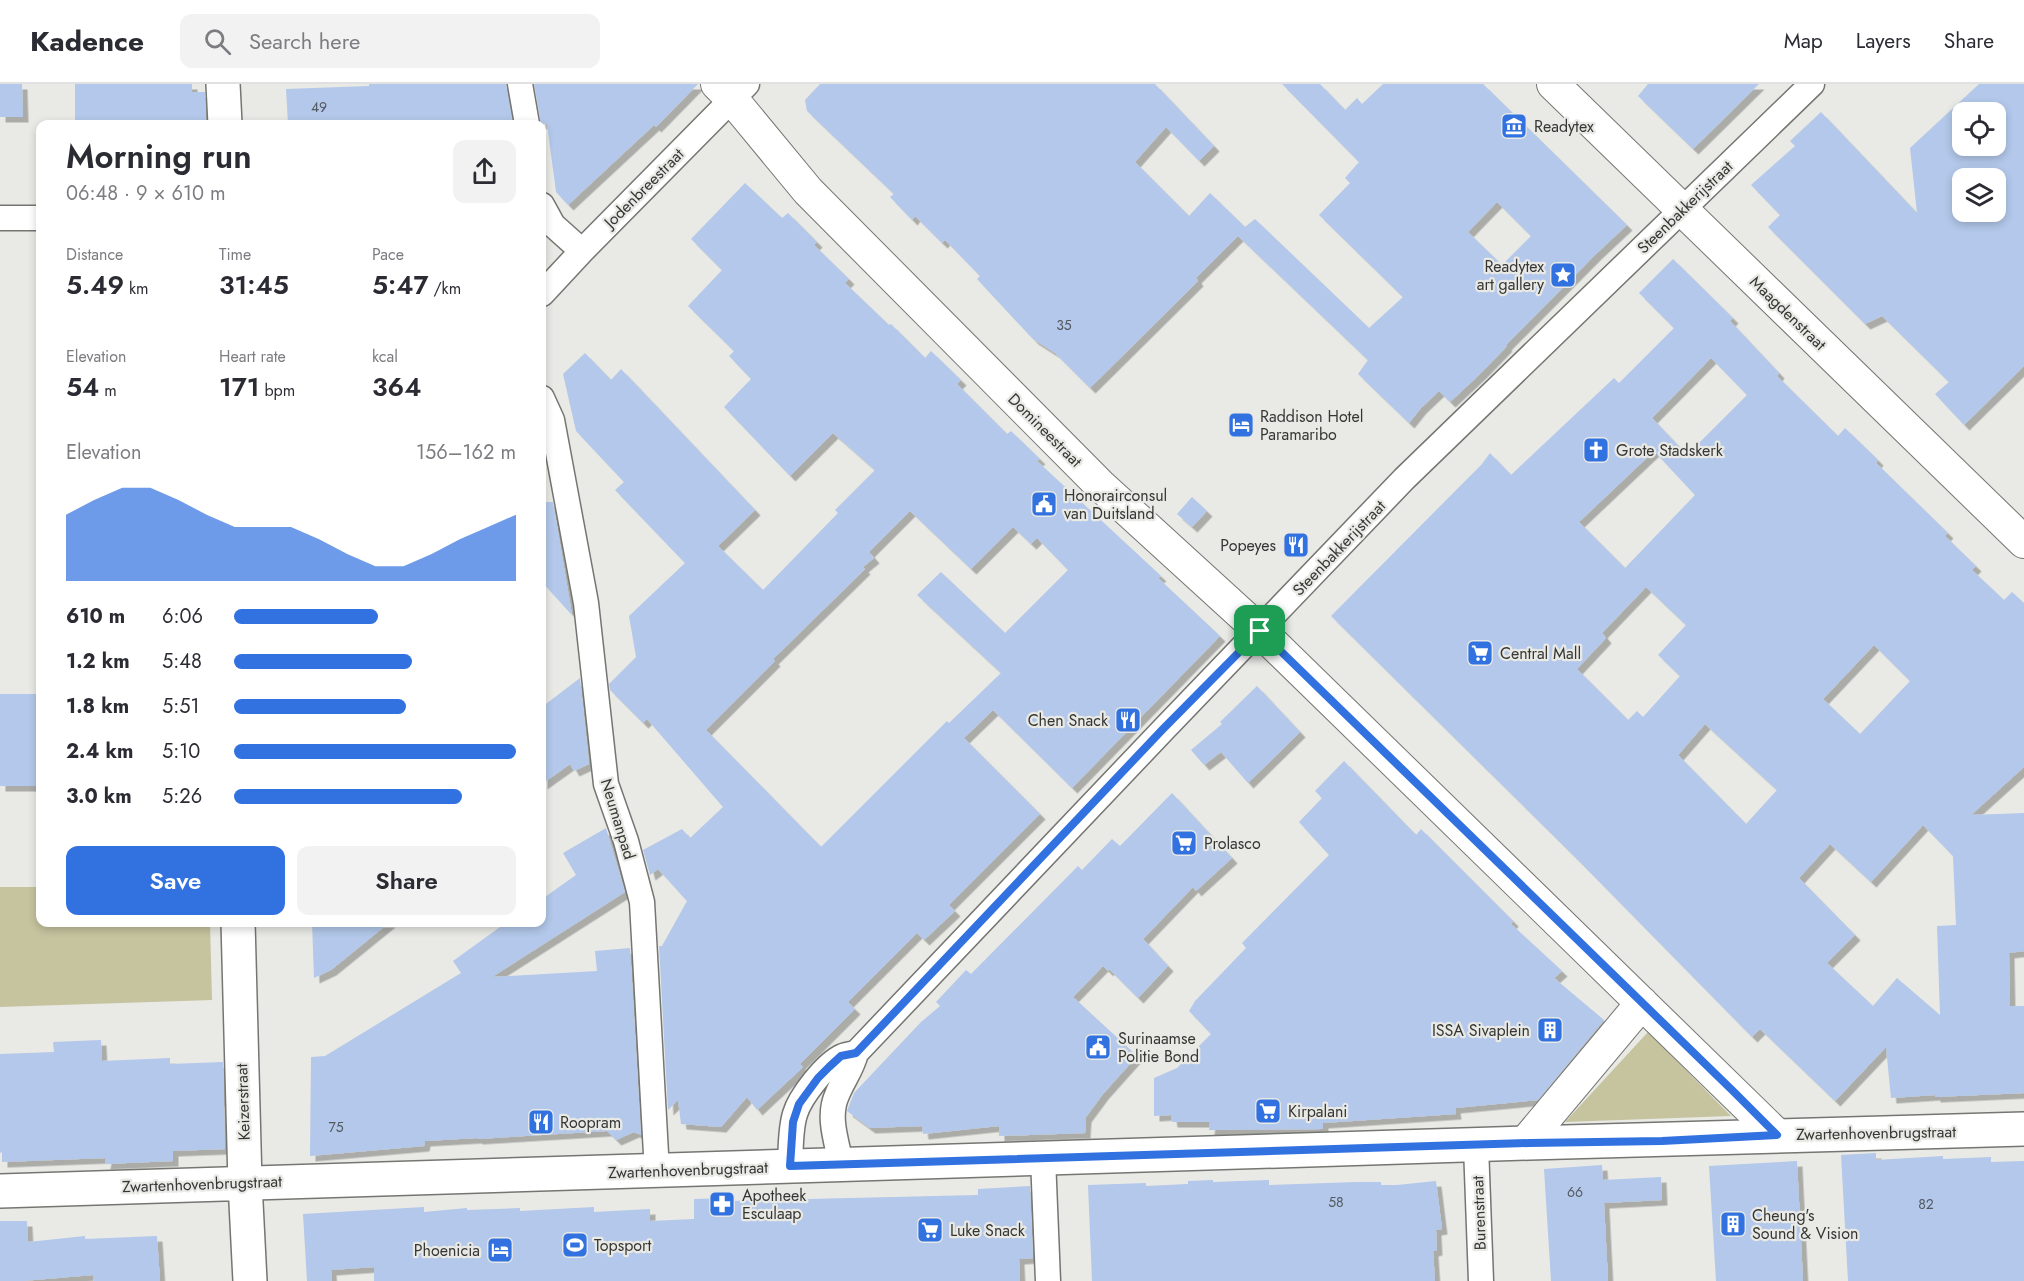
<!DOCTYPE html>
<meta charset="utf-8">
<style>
body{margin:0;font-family:Jost,sans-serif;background:#f2f2f3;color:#2b2b33;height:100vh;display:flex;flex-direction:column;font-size:22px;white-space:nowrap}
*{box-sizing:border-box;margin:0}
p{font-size:20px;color:#7c7c81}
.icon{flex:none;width:33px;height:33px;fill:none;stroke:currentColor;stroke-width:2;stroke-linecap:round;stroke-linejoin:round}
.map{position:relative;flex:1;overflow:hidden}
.sheet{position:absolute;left:36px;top:36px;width:510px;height:807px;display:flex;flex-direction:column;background:#fff;border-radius:12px;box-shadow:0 3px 9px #0003}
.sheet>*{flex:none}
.fabs{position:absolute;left:1952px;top:18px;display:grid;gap:12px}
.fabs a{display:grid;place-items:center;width:54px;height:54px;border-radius:12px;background:#fff;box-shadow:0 3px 9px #0003;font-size:30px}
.pin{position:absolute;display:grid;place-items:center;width:51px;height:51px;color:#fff;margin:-26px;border-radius:12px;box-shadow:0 3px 9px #0006}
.round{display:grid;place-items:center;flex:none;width:63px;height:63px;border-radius:12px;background:#f2f2f3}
.head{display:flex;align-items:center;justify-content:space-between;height:102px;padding:0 30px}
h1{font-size:33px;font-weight:600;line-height:45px}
.figures{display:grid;grid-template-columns:repeat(3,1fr);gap:9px;height:102px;padding:6px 30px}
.figures div{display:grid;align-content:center}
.figures b{font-size:26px;font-weight:600}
.figures small{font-size:16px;font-weight:400}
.figures p{font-size:16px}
.chart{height:168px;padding:12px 30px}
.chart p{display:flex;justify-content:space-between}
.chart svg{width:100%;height:108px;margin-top:6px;fill:#3172e0;opacity:.7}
.primary-button{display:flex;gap:12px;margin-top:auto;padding:12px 30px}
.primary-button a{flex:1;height:69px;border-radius:12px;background:#3172e0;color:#fff;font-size:24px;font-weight:600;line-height:69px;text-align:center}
.primary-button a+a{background:#f2f2f3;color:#2b2b33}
ul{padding:0 30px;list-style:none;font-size:20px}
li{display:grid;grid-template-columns:96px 72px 1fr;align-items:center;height:45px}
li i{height:15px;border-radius:8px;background:#3172e0}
header{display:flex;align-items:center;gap:36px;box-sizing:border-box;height:84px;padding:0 30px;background:#fff;border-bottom:2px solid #e1e1e2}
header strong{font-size:28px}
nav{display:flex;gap:33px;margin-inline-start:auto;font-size:21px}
.search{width:420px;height:54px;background:#f2f2f3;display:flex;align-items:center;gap:15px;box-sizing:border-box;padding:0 21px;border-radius:12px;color:#7c7c81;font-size:22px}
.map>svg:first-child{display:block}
.green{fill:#c6c39f}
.building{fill:#b3c8ea;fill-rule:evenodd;filter:url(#shadow)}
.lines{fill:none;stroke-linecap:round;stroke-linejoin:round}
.minor-casing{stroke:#757572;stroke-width:27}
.tertiary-casing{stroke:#757572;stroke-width:34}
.secondary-casing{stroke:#757572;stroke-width:36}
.primary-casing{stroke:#757572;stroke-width:36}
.minor{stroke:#fff;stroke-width:24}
.tertiary{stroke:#fff;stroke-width:32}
.secondary{stroke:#fff;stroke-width:33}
.primary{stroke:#fff;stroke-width:33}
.route-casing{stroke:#fff;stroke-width:12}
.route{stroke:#3172e0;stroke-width:8}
.labels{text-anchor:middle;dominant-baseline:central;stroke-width:4.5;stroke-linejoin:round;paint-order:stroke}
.number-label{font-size:14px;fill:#555a62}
.poi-label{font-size:16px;fill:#363634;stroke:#e9e9e5;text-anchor:start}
.street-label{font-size:16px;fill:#363634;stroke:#e9e9e5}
</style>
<header>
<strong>Kadence</strong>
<div class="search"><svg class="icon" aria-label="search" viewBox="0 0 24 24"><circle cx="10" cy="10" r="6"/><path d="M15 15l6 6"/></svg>Search here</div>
<nav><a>Map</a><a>Layers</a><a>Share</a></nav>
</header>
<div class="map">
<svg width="2024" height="1197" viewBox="0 0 2024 1197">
<defs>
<filter id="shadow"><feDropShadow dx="5.5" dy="5.5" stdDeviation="0" flood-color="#0004"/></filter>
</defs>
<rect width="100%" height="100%" fill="#e9e9e5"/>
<path class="green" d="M 0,803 L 40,803 L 40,838 L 210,839 L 212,916 L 0,923 Z
M 1648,948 L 1731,1032 L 1565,1038 Z"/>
<path class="building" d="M 0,0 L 22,0 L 23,33 L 0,33 Z
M 75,0 L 192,0 L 192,8 L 205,8 L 206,40 L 75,40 Z
M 369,0 L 506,0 L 513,40 L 288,40 L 286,5 L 369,2 Z
M 534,0 L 698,0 L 656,43 L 654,41 L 568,121 L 556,108 L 547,40 L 541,40 Z
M 820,0 L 1155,0 L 1214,62 L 1199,77 L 1166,43 L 1135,78 L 1189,132 L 1210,109 L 1245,143 L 1255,135 L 1369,244 L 1403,213 L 1319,131 L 1350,99 L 1345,94 L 1359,78 L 1282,0 L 1320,0 L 1345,26 L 1357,14 L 1362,20 L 1383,0 L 1483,0 L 1627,141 L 1596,170 L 1506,261 L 1507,262 L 1481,289 L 1450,318 L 1439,307 L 1421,324 L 1409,339 L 1358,290 L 1368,276 L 1238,152 L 1196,194 L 1198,197 L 1090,304 L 1055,269 L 1033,255 L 977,195 L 980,192 L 945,156 L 942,159 L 915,132 L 912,136 L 890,113 L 894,110 L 807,27 L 805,16 ZM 1497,118 L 1531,152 L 1502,181 L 1468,148 Z
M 1648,0 L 1759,0 L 1693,65 L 1638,12 Z
M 1979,0 L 2024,0 L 2024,282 L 1964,341 L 1935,310 L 1949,298 L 1882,232 L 1865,240 L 1768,143 L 1780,131 L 1751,101 L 1795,62 L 1790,57 L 1821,28 L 1917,129 L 1910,64 ZM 1962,28 L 1995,28 L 1995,62 L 1962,62 ZM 1962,94 L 1995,94 L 1995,128 L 1962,128 Z
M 745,99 L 782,134 L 788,129 L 817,158 L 814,161 L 849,195 L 845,199 L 889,241 L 891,240 L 925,274 L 931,267 L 961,296 L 957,300 L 1007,350 L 1011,347 L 1040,375 L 1037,377 L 1161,492 L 1158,494 L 1220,552 L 1072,704 L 993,626 L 964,654 L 1040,730 L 949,821 L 955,827 L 924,856 L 917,849 L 848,918 L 855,925 L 800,980 L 803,983 L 757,1026 L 747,1013 L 721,1043 L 681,1040 L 678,1016 L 668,1026 L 659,862 L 662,862 L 687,817 L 658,785 L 650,791 L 643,766 L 682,745 L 690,754 L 723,723 L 647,635 L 643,639 L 610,606 L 609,600 L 636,573 L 629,532 L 685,479 L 615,406 L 624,398 L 576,347 L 563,290 L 585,269 L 611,296 L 621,285 L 755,426 L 718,462 L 763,506 L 838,429 L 835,426 L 875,386 L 833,349 L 790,392 L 724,323 L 751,295 L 729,272 L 734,267 L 688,222 L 722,186 L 691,155 ZM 910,427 L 971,485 L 1013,443 L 1031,460 L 1037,454 L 1068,486 L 1005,549 L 941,488 L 917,511 L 1001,589 L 949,639 L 947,637 L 821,763 L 706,646 L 775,577 L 773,575 L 865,485 L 863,483 L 874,474 L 869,468 Z
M 1673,175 L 1733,234 L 1730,237 L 1779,289 L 1777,292 L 1838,352 L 1845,344 L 1878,376 L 1876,379 L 1948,449 L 1945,452 L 1976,482 L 1972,486 L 2004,516 L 2012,508 L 2024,519 L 2024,683 L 1971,731 L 2024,729 L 2024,867 L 2009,869 L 2010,922 L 2024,922 L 2024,1009 L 1935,1013 L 1935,1011 L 1891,1014 L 1886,963 L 1835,1017 L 1760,945 L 1752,953 L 1575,773 L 1331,532 L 1482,380 L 1490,369 L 1511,391 L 1614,294 L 1619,299 L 1674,244 L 1639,209 ZM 1711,274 L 1747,311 L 1687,371 L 1652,334 ZM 1654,367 L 1695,411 L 1625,484 L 1579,438 ZM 1646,503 L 1686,541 L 1658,571 L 1680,592 L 1643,633 L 1637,627 L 1628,636 L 1577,585 L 1606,554 L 1602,549 ZM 1874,561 L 1910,597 L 1860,650 L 1823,615 ZM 1705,640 L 1777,706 L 1746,740 L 1678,671 ZM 1923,741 L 1953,772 L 1956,841 L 1937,842 L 1940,931 L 1897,894 L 1873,922 L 1827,879 L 1855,851 L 1799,794 L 1830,760 L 1871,798 Z
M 1192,413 L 1207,427 L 1192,443 L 1177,430 Z
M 542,418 L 553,418 L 572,531 L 542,498 Z
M 580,594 L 589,680 L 574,687 L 570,680 L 542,700 L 542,623 Z
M 1257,602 L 1300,648 L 1248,699 L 1221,668 L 1204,681 L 1191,666 L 1222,640 L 1220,638 Z
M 0,610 L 36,610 L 36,702 L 0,702 Z
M 1344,677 L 1416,751 L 1421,745 L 1513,837 L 1511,840 L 1562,887 L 1554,894 L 1604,936 L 1538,1016 L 1455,1024 L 1456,1030 L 1323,1039 L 1323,1045 L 1209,1046 L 1210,1038 L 1172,1038 L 1171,1031 L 1154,1032 L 1154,994 L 1177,984 L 1211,950 L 1189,927 L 1195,917 L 1246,864 L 1242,859 L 1329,771 L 1299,738 L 1322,714 L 1315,707 Z
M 1172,709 L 1232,774 L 1196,807 L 1193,803 L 1143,855 L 1168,882 L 1138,914 L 1109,885 L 1108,887 L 1103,882 L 1073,913 L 1137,972 L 1103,1010 L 1086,1033 L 1085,1049 L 999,1052 L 999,1042 L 923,1050 L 922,1042 L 870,1044 L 847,1027 L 854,1009 L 921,938 L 940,922 L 936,918 L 966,886 L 971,890 L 1078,782 L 1082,786 L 1112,755 L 1120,762 Z
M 606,744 L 625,808 L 492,893 L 597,887 L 595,867 L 630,864 L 641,1051 L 634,1048 L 616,1056 L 607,1047 L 477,1055 L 477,1054 L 425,1057 L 424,1062 L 310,1072 L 311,973 L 325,972 L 461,889 L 453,877 L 507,838 L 542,838 L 542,815 L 576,791 L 563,769 Z
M 312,838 L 390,838 L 331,886 L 314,894 Z
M 101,956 L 102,977 L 170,974 L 170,980 L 223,978 L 225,1065 L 173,1067 L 173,1077 L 105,1080 L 106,1074 L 2,1078 L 2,1068 L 0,1069 L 0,970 L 54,968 L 53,958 Z
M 1876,1069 L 1876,1076 L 1943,1072 L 1943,1075 L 1991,1073 L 1991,1078 L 2024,1077 L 2024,1197 L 1848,1197 L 1841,1071 Z
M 1797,1077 L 1803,1197 L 1716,1197 L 1709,1082 Z
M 1602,1081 L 1603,1096 L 1661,1093 L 1662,1116 L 1604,1119 L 1608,1197 L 1551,1197 L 1544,1085 Z
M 1213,1096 L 1213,1098 L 1269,1096 L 1269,1101 L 1356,1098 L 1381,1098 L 1381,1101 L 1397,1101 L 1436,1097 L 1442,1145 L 1436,1146 L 1437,1166 L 1433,1167 L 1435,1197 L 1092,1197 L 1088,1101 L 1146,1099 L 1146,1102 L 1188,1100 L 1188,1097 Z
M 1030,1102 L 1033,1174 L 1019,1175 L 1020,1197 L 374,1197 L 374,1183 L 331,1186 L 332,1197 L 307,1197 L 303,1130 L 424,1123 L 424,1128 L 467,1124 L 467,1126 L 520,1124 L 520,1127 L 594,1123 L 594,1128 L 650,1125 L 650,1137 L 694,1135 L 694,1115 L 729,1114 L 729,1117 L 978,1111 L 978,1105 Z
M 0,1137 L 27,1137 L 28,1158 L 85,1152 L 85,1155 L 157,1152 L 160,1197 L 94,1197 L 93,1191 L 22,1197 L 0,1197 Z"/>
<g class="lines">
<defs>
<path id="minor" d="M 520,0 L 527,40
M 542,121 L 553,141 L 582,167
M 0,134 L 40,134
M 542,210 L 582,167 L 747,0
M 542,314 L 552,336 L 586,519 L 606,700 L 626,757 L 642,818 L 657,1088
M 1476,1062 L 1481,1197
M 1043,1074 L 1048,1197
M 841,1080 C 837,1058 827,1033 837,1011 C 843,996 852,985 856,969 L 1163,646 L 1404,395 L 1812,0
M 790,1082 C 791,1065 790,1046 795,1030 C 800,1013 826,979 843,972 C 847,970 852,970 856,969"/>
<path id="tertiary" d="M 717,0 L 732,15 L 808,107 L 1100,401 L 1260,547 L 1777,1051
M 1553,0 L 2024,458
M 1529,1059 L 1529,1054 L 1642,919"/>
<path id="secondary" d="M 223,0 L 225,40
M 238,838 L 245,1099"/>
<path id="primary" d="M 245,1099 L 250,1197
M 0,1107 L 1529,1059 L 2024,1045"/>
</defs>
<use href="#minor" class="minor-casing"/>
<use href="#tertiary" class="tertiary-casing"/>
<use href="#secondary" class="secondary-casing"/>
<use href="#primary" class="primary-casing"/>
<use href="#minor" class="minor"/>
<use href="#tertiary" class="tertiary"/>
<use href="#secondary" class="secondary"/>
<use href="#primary" class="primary"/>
</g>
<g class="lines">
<defs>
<path id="route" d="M 1260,547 L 1734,1008 L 1777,1051 L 1662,1057 L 1529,1059 L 790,1082 L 793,1038 L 799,1020 L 818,994 L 829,983 L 841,972 L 856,969 L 1163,645 Z"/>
</defs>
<use href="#route" class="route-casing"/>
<use href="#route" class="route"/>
</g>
<defs>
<symbol id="museum-square" viewBox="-11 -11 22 22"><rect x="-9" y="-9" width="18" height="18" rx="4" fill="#3172e0" stroke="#e9e9e5"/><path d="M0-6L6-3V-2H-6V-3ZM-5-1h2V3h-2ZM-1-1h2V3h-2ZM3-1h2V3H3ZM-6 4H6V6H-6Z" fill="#fff"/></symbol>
<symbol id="sight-square" viewBox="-11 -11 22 22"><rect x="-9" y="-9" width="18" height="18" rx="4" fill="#3172e0" stroke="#e9e9e5"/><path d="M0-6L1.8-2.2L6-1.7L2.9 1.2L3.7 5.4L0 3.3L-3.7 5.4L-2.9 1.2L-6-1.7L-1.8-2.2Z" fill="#fff"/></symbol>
<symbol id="hotel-square" viewBox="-11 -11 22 22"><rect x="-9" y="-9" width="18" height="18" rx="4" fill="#3172e0" stroke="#e9e9e5"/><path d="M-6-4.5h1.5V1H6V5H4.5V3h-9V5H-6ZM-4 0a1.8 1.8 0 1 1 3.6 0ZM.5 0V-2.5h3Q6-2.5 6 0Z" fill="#fff"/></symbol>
<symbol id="church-square" viewBox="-11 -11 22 22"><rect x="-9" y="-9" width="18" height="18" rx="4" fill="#3172e0" stroke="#e9e9e5"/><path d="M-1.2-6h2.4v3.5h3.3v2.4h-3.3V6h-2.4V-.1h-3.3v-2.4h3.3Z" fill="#fff"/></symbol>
<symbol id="civic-square" viewBox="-11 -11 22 22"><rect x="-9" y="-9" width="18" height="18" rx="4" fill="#3172e0" stroke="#e9e9e5"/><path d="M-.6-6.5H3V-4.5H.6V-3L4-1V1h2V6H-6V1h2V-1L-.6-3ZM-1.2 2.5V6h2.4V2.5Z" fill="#fff"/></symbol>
<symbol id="restaurant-square" viewBox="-11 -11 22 22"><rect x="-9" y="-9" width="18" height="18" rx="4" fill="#3172e0" stroke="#e9e9e5"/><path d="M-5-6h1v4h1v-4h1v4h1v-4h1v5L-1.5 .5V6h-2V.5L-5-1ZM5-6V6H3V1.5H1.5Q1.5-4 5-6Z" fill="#fff"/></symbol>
<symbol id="supermarket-square" viewBox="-11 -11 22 22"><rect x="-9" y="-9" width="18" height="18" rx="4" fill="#3172e0" stroke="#e9e9e5"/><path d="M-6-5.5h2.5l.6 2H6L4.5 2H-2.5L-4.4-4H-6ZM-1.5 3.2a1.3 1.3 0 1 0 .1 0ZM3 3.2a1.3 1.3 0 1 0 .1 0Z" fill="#fff"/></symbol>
<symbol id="building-square" viewBox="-11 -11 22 22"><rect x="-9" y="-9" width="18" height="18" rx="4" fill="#3172e0" stroke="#e9e9e5"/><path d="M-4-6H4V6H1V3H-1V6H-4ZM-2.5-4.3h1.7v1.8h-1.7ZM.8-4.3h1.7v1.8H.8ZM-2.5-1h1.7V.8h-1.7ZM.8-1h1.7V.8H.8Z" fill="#fff"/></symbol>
<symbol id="pharmacy-square" viewBox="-11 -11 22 22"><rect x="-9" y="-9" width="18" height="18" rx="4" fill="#3172e0" stroke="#e9e9e5"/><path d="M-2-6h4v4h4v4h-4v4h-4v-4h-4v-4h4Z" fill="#fff"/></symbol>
<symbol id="stadium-square" viewBox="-11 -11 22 22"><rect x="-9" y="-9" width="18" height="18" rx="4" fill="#3172e0" stroke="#e9e9e5"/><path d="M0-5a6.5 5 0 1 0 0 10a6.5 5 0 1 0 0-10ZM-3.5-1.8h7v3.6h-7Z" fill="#fff"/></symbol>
</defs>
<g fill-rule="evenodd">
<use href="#museum-square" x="1499" y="27" width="30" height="30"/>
<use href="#sight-square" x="1548" y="176" width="30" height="30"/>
<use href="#hotel-square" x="1226" y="326" width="30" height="30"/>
<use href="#church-square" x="1581" y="351" width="30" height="30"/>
<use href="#civic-square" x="1029" y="405" width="30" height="30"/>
<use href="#restaurant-square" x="1281" y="446" width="30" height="30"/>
<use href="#supermarket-square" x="1465" y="554" width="30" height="30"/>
<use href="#restaurant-square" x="1113" y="621" width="30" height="30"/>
<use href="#supermarket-square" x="1169" y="744" width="30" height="30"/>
<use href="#building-square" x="1535" y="931" width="30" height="30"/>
<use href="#civic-square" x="1083" y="948" width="30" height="30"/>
<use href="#supermarket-square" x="1253" y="1012" width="30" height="30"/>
<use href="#restaurant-square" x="526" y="1023" width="30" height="30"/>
<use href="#pharmacy-square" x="707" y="1105" width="30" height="30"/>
<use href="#building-square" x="1718" y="1125" width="30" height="30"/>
<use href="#supermarket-square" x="915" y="1131" width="30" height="30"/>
<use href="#stadium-square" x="560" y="1146" width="30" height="30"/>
<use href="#hotel-square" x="485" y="1151" width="30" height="30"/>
</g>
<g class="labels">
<g class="number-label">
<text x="319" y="23">49</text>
<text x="1064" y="241">35</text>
<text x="336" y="1043">75</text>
<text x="1575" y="1108">66</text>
<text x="1336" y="1118">58</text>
<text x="1926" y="1120">82</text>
</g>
<g class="poi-label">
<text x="1534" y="42">Readytex</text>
<text x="1544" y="182" text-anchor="end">Readytex<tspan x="1544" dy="18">art gallery</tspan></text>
<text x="1260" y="332">Raddison Hotel<tspan x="1260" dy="18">Paramaribo</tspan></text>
<text x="1616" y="366">Grote Stadskerk</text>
<text x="1064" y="411">Honorairconsul<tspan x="1064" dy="18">van Duitsland</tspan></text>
<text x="1276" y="461" text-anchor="end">Popeyes</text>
<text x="1500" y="569">Central Mall</text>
<text x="1108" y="636" text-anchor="end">Chen Snack</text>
<text x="1204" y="759">Prolasco</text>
<text x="1530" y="946" text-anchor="end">ISSA Sivaplein</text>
<text x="1118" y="954">Surinaamse<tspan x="1118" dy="18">Politie Bond</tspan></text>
<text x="1288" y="1027">Kirpalani</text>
<text x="560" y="1038">Roopram</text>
<text x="742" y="1111">Apotheek<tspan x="742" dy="18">Esculaap</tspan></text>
<text x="1752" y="1131">Cheung's<tspan x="1752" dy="18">Sound &amp; Vision</tspan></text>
<text x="950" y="1146">Luke Snack</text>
<text x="594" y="1161">Topsport</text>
<text x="480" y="1166" text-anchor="end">Phoenicia</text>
</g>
<g class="street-label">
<text transform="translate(644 104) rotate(-45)">Jodenbreestraat</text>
<text transform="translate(1685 123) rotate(-44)">Steenbakkerijstraat</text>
<text transform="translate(1788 229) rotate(44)">Maagdenstraat</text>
<text transform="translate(1045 346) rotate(45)">Domineestraat</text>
<text transform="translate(1339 464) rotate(-46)">Steenbakkerijstraat</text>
<text transform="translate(618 735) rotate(73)">Neumanpad</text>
<text transform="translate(243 1018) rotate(-92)">Keizerstraat</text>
<text transform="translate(1876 1049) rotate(-1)">Zwartenhovenbrugstraat</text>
<text transform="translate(688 1086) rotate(-2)">Zwartenhovenbrugstraat</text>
<text transform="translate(202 1100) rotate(-2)">Zwartenhovenbrugstraat</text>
<text transform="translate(1479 1129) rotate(-92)">Burenstraat</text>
</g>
</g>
</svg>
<div class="fabs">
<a><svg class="icon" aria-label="locate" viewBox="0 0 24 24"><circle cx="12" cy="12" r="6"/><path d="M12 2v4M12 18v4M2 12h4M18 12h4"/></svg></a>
<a><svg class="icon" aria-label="layers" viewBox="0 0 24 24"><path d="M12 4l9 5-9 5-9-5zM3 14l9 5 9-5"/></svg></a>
</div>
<div class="pin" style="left:1260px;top:547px;background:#1e9e55"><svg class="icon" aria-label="arrive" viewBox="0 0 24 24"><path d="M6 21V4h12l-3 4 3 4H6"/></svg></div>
<section class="sheet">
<div class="head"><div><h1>Morning run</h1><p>06:48 · 9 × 610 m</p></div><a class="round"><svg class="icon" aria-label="share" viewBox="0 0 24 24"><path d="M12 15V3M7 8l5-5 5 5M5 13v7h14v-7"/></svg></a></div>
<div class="figures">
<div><p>Distance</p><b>5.49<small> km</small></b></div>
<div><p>Time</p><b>31:45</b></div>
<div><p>Pace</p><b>5:47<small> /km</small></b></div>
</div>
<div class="figures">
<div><p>Elevation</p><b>54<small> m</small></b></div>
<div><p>Heart rate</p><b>171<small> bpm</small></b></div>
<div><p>kcal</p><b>364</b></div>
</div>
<div class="chart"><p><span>Elevation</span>156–162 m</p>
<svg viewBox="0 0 160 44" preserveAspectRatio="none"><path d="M0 44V17L10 11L20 6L30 6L40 11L50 17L60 22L70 22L80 22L90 27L100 33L110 38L120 38L130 33L140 27L150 22L160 17V44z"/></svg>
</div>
<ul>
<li><b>610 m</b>6:06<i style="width:51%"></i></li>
<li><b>1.2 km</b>5:48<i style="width:63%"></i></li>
<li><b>1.8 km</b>5:51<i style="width:61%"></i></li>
<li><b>2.4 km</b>5:10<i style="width:100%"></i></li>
<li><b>3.0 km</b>5:26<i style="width:81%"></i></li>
</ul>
<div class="primary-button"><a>Save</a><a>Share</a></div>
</section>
</div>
